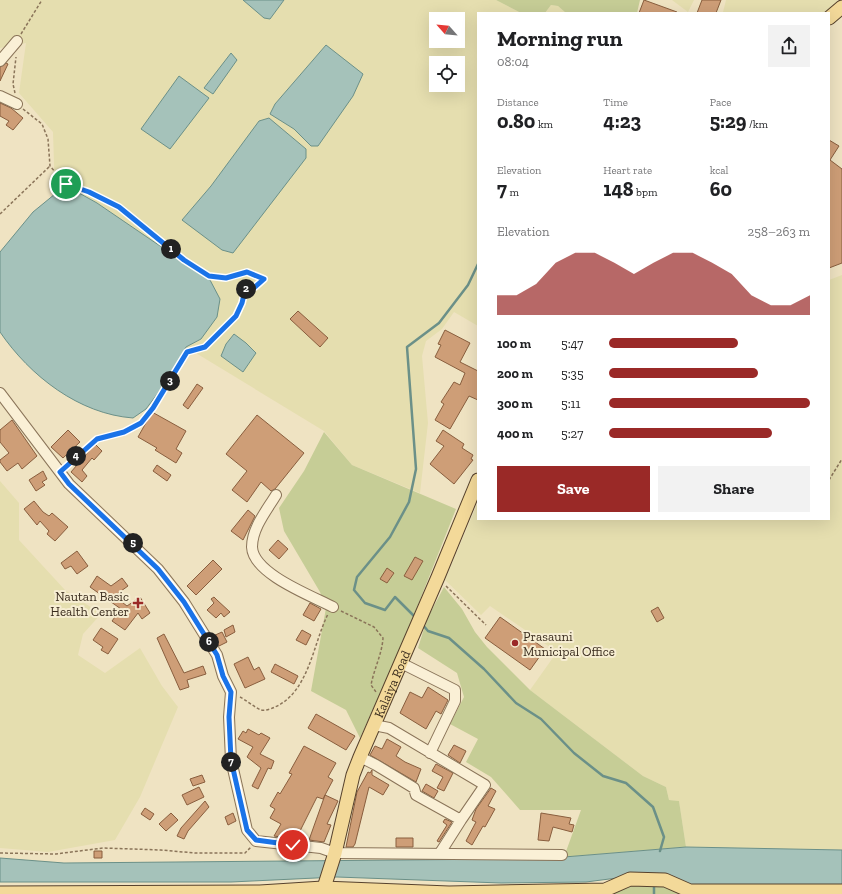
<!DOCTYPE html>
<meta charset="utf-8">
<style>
body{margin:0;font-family:"Zilla Slab",serif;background:#f2f2f2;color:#202124;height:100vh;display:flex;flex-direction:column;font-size:15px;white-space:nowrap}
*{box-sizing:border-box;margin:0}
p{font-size:13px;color:#757577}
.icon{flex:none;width:22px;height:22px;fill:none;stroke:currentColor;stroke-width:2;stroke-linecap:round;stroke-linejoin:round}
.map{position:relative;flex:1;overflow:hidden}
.panel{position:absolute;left:477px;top:12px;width:353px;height:508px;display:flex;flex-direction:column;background:#fff;border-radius:0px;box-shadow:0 4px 16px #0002}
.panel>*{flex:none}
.needle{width:26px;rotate:297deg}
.fabs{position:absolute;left:429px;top:12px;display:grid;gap:8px}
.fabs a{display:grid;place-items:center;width:36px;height:36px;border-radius:0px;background:#fff;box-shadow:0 4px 16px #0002;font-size:20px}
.pin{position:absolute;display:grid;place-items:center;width:34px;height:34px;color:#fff;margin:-17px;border:2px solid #fff;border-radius:50%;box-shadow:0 1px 4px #0007}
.km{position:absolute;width:20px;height:20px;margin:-10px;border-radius:50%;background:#222;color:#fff;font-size:11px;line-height:20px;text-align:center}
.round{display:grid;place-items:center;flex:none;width:42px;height:42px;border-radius:0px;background:#f2f2f2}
.headline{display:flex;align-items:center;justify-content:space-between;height:68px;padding:0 20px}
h1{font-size:22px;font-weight:700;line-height:30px}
.stats{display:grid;grid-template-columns:repeat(3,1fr);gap:6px;height:68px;padding:4px 20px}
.stats div{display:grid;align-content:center}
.stats b{font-size:20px;font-weight:700}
.stats small{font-size:11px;font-weight:400}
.stats p{font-size:11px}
.chart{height:112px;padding:8px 20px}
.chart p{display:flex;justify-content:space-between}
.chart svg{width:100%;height:72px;margin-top:4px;fill:#9a2927;opacity:.7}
.cta{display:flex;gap:8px;margin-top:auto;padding:8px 20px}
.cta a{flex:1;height:46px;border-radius:0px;background:#9a2927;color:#fff;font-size:16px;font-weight:700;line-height:46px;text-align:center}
.cta a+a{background:#f2f2f2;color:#202124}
ul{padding:0 20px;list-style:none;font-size:13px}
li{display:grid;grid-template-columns:64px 48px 1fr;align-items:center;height:30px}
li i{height:10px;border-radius:5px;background:#9a2927}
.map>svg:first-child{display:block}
.farmland{fill:#e5deaf;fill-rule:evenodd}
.green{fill:#c6cd96}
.water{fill:#a5c2ba;stroke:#6b9088}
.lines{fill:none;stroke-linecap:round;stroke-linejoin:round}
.stream{stroke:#6b9088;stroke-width:2.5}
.building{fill:#ce9e77;stroke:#895e3e}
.minor-casing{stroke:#8a7459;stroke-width:12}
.major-casing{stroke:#57422d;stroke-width:15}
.path{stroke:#8a7459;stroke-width:1.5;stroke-dasharray:3 2;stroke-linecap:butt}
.minor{stroke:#faf0d6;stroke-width:10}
.major{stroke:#f3d999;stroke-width:13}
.route-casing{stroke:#fff;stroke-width:8}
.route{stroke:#1a73e8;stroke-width:5}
.poi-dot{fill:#9a2927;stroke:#f6edd2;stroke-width:1.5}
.labels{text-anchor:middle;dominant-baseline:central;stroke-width:4;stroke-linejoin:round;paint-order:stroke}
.poi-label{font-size:13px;fill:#392b1d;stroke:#f6edd2;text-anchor:end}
.street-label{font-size:13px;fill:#392b1d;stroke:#f6edd2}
</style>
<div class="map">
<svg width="842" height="894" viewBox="0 0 842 894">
<rect width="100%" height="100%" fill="#efe3c2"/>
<path class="farmland" d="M 0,0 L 243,0 L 264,18 L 270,19 L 284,0 L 496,0 L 521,13 L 478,13 L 478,326 L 454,312 L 442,329 L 426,341 L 422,356 L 428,423 L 420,493 L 352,465 L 324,431 L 186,347 L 201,339 L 182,262 L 97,203 L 80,193 L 70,188 L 55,194 L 53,132 L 19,93 L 26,43 L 0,48 ZM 436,19 L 458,19 L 458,41 L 436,41 ZM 326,45 L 363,75 L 353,96 L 311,146 L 294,129 L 270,114 L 275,104 ZM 436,63 L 458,63 L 458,85 L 436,85 ZM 269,118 L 306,149 L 182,220 L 211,186 L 259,121 Z
M 672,0 L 694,0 L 688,12 Z
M 726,0 L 837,0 L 837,2 L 827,13 L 726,13 L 723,12 Z
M 551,5 L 558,6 L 566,13 L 545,13 Z
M 842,275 L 842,850 L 686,847 L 679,801 L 669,800 L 666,787 L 643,776 L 530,690 L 557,652 L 490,606 L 481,615 L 445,580 L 478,502 L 478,519 L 829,519 L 829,280 Z
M 0,481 L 19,503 L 19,540 L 65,590 L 101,614 L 83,634 L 78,655 L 105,673 L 140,648 L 162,686 L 178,707 L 140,797 L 115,840 L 48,852 L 0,848 Z"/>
<path class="green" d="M 496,0 L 640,0 L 637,13 L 566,13 L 558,6 L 551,5 L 545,13 L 521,13 Z
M 324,432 L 352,465 L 456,509 L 404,640 L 360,738 L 346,710 L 311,691 L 326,608 L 320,592 L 284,531 L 279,508 L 304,471 Z
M 444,587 L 462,609 L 475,632 L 487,647 L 530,690 L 643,776 L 666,787 L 669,800 L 679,801 L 686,847 L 564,857 L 581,810 L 520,810 L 491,777 L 466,762 L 478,739 L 450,724 L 464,697 L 457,673 L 418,648 L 427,619 Z
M 640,882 L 659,883 L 694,894 L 607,894 Z"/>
<path class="water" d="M 243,0 L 284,0 L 270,19 L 264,18 Z
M 326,45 L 363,74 L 353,96 L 318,146 L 311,146 L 294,129 L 270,114 L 275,104 Z
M 231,53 L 237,60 L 213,94 L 204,88 Z
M 179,76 L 209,98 L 170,149 L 141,129 Z
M 269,118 L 306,149 L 306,158 L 233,253 L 222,250 L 182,220 L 211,186 L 259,121 Z
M 70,188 L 97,203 L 210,280 L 220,299 L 217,317 L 201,339 L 186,347 L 167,381 L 146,409 L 133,418 C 79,414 30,376 0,332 L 0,252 L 33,212 L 55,194 Z
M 234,334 L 246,343 L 256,353 L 243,372 L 221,356 L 226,344 Z
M 686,847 L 842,850 L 842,887 L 690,885 L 617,878 L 586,882 L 501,883 L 337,877 L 231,882 L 0,882 L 0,858 L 64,863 L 513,859 L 564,857 Z"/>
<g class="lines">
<path class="stream" d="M 416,618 L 395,597 L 385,610 L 365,603 L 354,590 L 357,577 L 390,537 L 409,502 L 416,469 L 407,347 L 439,323 L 468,285 L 478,264
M 422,624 L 428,631 L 449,638 L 484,669 L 516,703 L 541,719 L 574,753 L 603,776 L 626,783 L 653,807 L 664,837 L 660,851
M 654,894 L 654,883"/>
</g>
<path class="building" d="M 644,0 L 677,12 L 677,13 L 639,13 Z
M 702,0 L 721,0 L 716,13 L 697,13 Z
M 6,63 L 8,64 L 0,81 L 0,67 Z
M 0,103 L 11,108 L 23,118 L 13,130 L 6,125 L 9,121 L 0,116 Z
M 829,140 L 839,146 L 830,160 L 842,169 L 842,263 L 829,268 Z
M 298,311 L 328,338 L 320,347 L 290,319 Z
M 445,330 L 470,343 L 460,362 L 478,371 L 478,400 L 469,396 L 450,429 L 435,420 L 444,404 L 441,402 L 454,382 L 460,385 L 465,373 L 435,357 L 441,345 L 438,344 Z
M 197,384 L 203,388 L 188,409 L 183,405 Z
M 152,412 L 186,431 L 176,449 L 182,453 L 176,463 L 155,450 L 157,448 L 138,437 Z
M 257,415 L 304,453 L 275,489 L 271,491 L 261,482 L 247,502 L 232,490 L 247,471 L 226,454 Z
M 12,420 L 37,456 L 22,469 L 18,463 L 7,471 L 0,462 L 0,460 L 9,453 L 0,442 L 0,430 Z
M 68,430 L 80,442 L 63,458 L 51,447 Z
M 443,430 L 464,444 L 462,448 L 473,455 L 471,459 L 473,460 L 454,484 L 430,464 L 444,446 L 436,441 Z
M 95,444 L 102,451 L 94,460 L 92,458 L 82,470 L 87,476 L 82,482 L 71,472 Z
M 157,465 L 171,475 L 167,481 L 153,471 Z
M 43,471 L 47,479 L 42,482 L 45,485 L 36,491 L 29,480 Z
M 34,501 L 43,512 L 49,516 L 52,513 L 68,527 L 55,541 L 47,534 L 49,531 L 40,521 L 37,525 L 24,509 Z
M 248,510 L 255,516 L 243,540 L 231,531 Z
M 278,540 L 288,549 L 279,559 L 269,550 Z
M 77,551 L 88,566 L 77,574 L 71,566 L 65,569 L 61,563 Z
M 415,557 L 423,561 L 412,580 L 404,576 Z
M 213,560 L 222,569 L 196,595 L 187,586 Z
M 387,568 L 394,573 L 387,583 L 380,579 Z
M 97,576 L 111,586 L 122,578 L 128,586 L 114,596 L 127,606 L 140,597 L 150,613 L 142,619 L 138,613 L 125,630 L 112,621 L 121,609 L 90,587 Z
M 214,597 L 217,600 L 230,612 L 224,617 L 221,613 L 216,618 L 207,610 L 214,603 L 211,599 Z
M 310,603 L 321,609 L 314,621 L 303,615 Z
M 658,607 L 664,618 L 657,622 L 651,611 Z
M 500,617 L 545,649 L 530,670 L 485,638 Z
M 233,625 L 235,632 L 226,637 L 224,630 Z
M 101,628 L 118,639 L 108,654 L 101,650 L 103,647 L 93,640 Z
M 302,630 L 311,635 L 306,645 L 296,640 Z
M 222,632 L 227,642 L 219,646 L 213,636 Z
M 164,634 L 184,673 L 203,666 L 206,674 L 187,680 L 189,687 L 180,690 L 157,638 Z
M 248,657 L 254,670 L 259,667 L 265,679 L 245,688 L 234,664 Z
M 275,664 L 298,676 L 294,684 L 271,672 Z
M 428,687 L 448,700 L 441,714 L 436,711 L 426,729 L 400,713 L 410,692 L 422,698 Z
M 316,714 L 355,736 L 346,750 L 308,728 Z
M 248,729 L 259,735 L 261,733 L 270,738 L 260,754 L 274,761 L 271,769 L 268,768 L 258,789 L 252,786 L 261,768 L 247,757 L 253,747 L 238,739 L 243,731 L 246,733 Z
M 387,739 L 401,747 L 396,756 L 405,762 L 421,769 L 416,782 L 370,755 L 375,746 L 382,749 Z
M 454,745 L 466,751 L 460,763 L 448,755 Z
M 304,746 L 336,763 L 328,777 L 333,780 L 325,795 L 338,801 L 327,824 L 331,825 L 324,842 L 309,840 L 325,795 L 323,799 L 317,797 L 296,839 L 274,836 L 281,824 L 270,818 L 275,809 L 270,806 L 278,792 L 280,794 L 292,774 L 289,773 Z
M 436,764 L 453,773 L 444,791 L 437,788 L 443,777 L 432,771 Z
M 372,770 L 372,775 L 389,785 L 383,795 L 369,787 L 355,844 L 353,847 L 346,847 L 357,792 L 368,772 L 370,773 Z
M 202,775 L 205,782 L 193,786 L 190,779 Z
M 426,784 L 438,791 L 434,798 L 422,791 Z
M 199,787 L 204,797 L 187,805 L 182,795 Z
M 491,788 L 496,791 L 488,806 L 495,809 L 485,827 L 483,826 L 472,845 L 466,841 L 476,822 L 472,820 L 476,809 Z
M 205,801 L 209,807 L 188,831 L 184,839 L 177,836 L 181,828 Z
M 145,808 L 154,814 L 150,820 L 141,814 Z
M 171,813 L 178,820 L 166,831 L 159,824 Z
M 233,813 L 236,821 L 228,825 L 225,817 Z
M 541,813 L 571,818 L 569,824 L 574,825 L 572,832 L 553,827 L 549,841 L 538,840 Z
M 445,819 L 452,822 L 439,842 L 437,841 L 447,825 L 443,822 Z
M 396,838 L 413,838 L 413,847 L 396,847 Z
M 94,851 L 102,851 L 102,858 L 94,858 Z"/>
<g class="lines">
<defs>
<path id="minor" d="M 0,61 L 17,41
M 0,96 L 17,104
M 0,393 L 69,484 L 158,569 L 184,602 L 217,655 L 223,676 L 231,692 L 229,717 L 231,760 L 247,830 L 256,841 L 321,848 L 335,853 L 562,855
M 276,495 C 267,510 252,528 252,547 C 253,574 312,596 333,607
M 401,663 L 455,690 L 455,701 L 430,753
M 360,757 L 376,765 L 414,788 L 416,795 L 461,820 L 485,785 L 389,728 L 374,725
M 440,853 L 461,820"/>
<g id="major">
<path d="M 829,18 L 842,7"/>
<path d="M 0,893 L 260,892 L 323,888 L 449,893 L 605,890 L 630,879 L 665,880 L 690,891 L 842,891"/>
<path id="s1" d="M 322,894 L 335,853 L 353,775 L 360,757 L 438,577 L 478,480"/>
</g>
</defs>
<use href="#minor" class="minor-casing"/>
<use href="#major" class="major-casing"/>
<path class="path" d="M 21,34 L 42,0
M 15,93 L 13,84 L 16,57
M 23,109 L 42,124 L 48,139 L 50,166 L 66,184 L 89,192 L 119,207 L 185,260 L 209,277 L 226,278 L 247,272 L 264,279 L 255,287 L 245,289 L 242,303 L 236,316 L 205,347 L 187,352 L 153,408 L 141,423 L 124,432 L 97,439 L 66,466
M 0,214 L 50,166
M 829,480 L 842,459
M 446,586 L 486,625
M 341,611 L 374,627 L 383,638 C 382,654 374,669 371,685 L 376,692
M 240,697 C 246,700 254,707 261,710 C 265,711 271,709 275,707 C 309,692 313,644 328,614
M 0,853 L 56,854 L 103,848 L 161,850 L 195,853 L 245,853 L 251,847"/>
<use href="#minor" class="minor"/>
<use href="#major" class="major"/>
</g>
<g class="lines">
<defs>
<path id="route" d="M 66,184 L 89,192 L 119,207 L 184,260 L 209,276 L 226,278 L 247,272 L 264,279 L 255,287 L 245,290 L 242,303 L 236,316 L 205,347 L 187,352 L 153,408 L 141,423 L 124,432 L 97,439 L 60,472 L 69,484 L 158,569 L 184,602 L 217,655 L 223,676 L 231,692 L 229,717 L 231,760 L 247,830 L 256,840 L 293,845"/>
</defs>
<use href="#route" class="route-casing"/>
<use href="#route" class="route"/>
</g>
<g class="poi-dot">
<path d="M136 597h4v4h4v4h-4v4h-4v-4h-4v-4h4z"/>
<circle cx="515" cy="643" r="4"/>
</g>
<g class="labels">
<g class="poi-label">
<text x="129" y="596">Nautan Basic<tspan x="129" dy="15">Health Center</tspan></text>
<text x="523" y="636" text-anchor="start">Prasauni<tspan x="523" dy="15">Municipal Office</tspan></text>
</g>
<g class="street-label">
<text stroke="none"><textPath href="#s1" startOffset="222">Kalaiya Road</textPath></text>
</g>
</g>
</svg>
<div class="fabs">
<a><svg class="needle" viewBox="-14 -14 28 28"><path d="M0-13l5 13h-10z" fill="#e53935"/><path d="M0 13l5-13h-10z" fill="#757577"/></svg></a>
<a><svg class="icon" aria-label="locate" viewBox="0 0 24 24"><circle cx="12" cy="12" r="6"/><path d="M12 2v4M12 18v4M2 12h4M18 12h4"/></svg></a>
</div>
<div class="pin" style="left:66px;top:184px;background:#1e9e55"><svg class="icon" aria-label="arrive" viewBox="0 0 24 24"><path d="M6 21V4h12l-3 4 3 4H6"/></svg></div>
<div class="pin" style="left:293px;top:845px;background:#d93025"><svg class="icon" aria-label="check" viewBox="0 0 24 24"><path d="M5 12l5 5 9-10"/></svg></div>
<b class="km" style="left:171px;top:249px">1</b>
<b class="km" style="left:246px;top:289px">2</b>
<b class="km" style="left:170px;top:381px">3</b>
<b class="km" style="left:76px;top:456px">4</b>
<b class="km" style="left:133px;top:543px">5</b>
<b class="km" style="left:209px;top:642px">6</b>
<b class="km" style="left:231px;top:762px">7</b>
<section class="panel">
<div class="headline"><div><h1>Morning run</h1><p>08:04</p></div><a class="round"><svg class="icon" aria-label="share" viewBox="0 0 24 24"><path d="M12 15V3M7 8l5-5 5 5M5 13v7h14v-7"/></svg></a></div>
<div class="stats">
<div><p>Distance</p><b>0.80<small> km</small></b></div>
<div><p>Time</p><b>4:23</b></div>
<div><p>Pace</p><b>5:29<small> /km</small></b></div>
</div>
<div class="stats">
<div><p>Elevation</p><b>7<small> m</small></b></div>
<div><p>Heart rate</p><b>148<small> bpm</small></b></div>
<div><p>kcal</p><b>60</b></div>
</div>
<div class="chart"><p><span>Elevation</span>258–263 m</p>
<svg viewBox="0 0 160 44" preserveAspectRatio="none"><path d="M0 44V32L10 32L20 25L30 12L40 6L50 6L60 12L70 19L80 12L90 6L100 6L110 12L120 19L130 32L140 38L150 38L160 32V44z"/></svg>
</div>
<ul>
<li><b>100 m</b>5:47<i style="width:64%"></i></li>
<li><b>200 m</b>5:35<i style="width:74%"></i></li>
<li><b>300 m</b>5:11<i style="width:100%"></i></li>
<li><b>400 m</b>5:27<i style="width:81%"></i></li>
</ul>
<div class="cta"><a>Save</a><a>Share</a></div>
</section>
</div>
